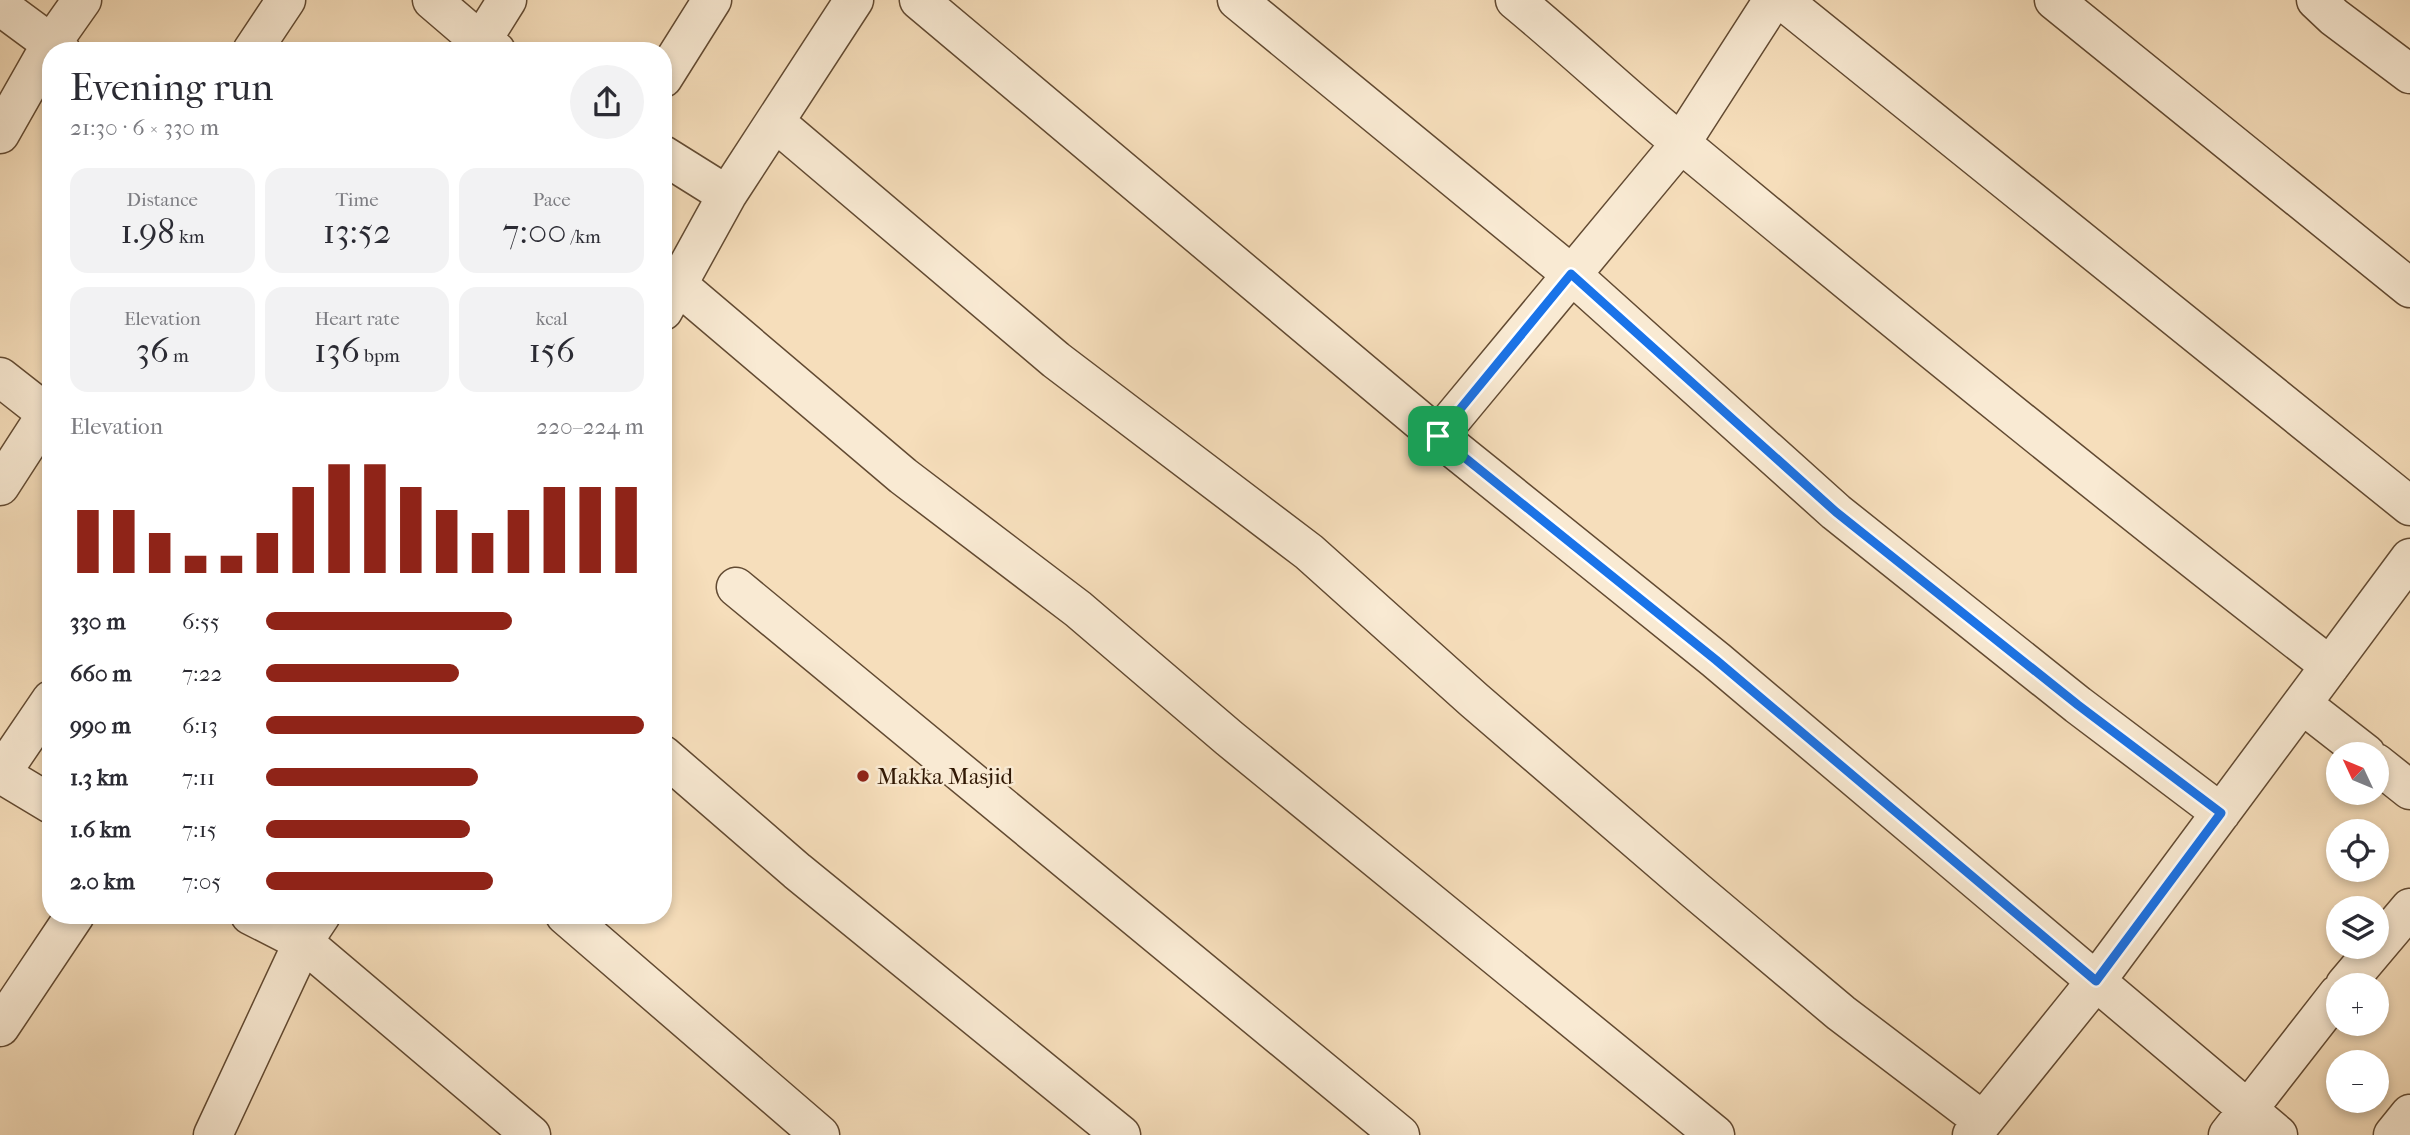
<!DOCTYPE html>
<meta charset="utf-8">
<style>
body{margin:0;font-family:"IM FELL French Canon",serif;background:#f2f2f3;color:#2b2b33;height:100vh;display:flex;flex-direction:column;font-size:26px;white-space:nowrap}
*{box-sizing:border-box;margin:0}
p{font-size:23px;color:#7c7c81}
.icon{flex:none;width:38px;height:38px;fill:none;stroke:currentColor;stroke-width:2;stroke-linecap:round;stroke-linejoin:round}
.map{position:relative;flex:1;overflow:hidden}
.panel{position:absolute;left:42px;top:42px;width:630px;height:882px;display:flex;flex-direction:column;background:#fff;border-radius:28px;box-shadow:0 4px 10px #0003}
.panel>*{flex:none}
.needle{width:46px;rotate:314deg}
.fabs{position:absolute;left:2326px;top:742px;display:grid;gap:14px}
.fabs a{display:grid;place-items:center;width:63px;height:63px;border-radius:50%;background:#fff;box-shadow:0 4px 10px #0003;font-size:35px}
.pin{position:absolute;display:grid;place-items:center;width:60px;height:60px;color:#fff;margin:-30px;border-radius:14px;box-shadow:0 4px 10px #0006}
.round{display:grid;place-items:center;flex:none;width:74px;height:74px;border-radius:37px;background:#f2f2f3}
.headline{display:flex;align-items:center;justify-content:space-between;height:119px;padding:0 28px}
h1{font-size:38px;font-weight:600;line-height:52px}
.stats{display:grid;grid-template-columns:repeat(3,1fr);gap:10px;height:119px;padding:7px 28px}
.stats div{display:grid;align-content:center;border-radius:18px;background:#f2f2f3;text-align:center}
.stats b{font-size:35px;font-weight:600}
.stats small{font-size:19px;font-weight:400}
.stats p{font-size:19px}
.chart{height:196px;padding:14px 28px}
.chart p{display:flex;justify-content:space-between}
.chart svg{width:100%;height:126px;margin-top:7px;stroke:#8f2418;stroke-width:6}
ul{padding:0 28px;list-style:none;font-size:23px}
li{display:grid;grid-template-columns:112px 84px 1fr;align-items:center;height:52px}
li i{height:18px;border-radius:9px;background:#8f2418}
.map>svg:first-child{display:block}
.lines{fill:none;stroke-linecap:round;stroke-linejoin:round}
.minor-casing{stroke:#624a32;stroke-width:41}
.minor{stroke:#f9ead3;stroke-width:38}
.route-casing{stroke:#fff;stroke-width:14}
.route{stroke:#1a73e8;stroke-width:9}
.poi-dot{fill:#8f2418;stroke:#f9ead3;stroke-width:2.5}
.labels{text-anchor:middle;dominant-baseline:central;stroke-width:5;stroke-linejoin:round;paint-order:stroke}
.poi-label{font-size:23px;fill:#311804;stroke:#f9ead3;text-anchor:start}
</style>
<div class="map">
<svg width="2410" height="1135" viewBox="0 0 2410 1135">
<rect width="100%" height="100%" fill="#f6debb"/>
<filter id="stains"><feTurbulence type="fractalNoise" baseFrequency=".00286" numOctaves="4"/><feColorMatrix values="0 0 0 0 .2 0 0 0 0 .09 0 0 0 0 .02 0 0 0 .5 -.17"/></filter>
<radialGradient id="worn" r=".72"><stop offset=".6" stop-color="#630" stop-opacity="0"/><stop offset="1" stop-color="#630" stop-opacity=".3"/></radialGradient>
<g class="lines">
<defs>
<path id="minor" d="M 432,0 L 481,42 L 496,51
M 919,0 L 1438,436 L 1716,660 L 2278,1135
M 1237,0 L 1571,274 L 1836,512 L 2078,705 L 2221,813
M 1515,0 C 1572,47 1626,98 1683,145 C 1896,322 2111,496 2330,666
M 1782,0 L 2410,506
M 2054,0 L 2410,288
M 2316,0 L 2334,17 L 2410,74
M 0,6 L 61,51
M 252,51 L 286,0
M 475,51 L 507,0
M 663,78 L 712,0
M 775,122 L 1056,360 L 1309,552 L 1474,700 L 1696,891 L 1841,1013 L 1983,1121
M 0,134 L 51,44 L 82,0
M 663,155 L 727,195
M 678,285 L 903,476 L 1078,609 L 1229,738 L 1715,1135
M 663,311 L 727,195 L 854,0
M 0,377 L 51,417
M 1438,436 L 1681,143 L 1773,0
M 0,486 L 51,407
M 736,587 L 1400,1135
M 2302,704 L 2366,754
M 663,755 L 797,871 L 1121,1135
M 2376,763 L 2410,790
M 1,774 L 51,804
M 0,775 L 51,700
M 250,915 L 303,942 L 531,1135
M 565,915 L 820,1135
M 2345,985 L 2410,908
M 0,1027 L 75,915
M 213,1135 L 303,942 L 321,915
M 1972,1135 L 2096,981 L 2410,558
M 2228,1135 L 2338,994
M 2393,1135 L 2410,1114"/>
</defs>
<use href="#minor" class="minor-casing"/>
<use href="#minor" class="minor"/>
</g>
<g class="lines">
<defs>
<path id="route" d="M 1571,274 L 1836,512 L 2078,705 L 2221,813 L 2096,981 L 1716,660 L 1438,436 Z"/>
</defs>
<use href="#route" class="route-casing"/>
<use href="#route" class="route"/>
</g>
<circle class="poi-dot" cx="863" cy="776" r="7"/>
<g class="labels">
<g class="poi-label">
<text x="877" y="776">Makka Masjid</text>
</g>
</g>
<rect width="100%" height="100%" filter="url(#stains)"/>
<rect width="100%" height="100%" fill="url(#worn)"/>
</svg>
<div class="fabs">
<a><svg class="needle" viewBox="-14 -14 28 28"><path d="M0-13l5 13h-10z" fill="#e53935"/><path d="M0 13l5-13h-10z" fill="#7c7c81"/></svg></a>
<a><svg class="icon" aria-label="locate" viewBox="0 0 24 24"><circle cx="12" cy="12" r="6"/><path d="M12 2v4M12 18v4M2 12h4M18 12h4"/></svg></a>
<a><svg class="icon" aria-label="layers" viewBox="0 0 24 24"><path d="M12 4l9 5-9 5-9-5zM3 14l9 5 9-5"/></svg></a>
<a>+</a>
<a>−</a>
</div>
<div class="pin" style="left:1438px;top:436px;background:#1e9e55"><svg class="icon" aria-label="arrive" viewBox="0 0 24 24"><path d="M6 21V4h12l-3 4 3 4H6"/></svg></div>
<section class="panel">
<div class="headline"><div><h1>Evening run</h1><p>21:30 · 6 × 330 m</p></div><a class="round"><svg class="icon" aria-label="share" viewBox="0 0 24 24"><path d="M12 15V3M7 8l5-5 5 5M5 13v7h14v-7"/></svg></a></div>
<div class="stats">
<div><p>Distance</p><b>1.98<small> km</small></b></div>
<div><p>Time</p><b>13:52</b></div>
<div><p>Pace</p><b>7:00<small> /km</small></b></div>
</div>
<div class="stats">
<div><p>Elevation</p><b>36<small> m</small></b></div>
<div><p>Heart rate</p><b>136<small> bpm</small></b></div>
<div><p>kcal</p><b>156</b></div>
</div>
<div class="chart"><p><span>Elevation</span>220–224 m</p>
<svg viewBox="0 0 160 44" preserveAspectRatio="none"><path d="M5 44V22M15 44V22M25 44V30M35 44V38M45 44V38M55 44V30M65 44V14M75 44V6M85 44V6M95 44V14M105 44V22M115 44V30M125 44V22M135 44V14M145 44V14M155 44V14"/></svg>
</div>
<ul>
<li><b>330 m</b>6:55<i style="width:65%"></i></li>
<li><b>660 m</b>7:22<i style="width:51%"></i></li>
<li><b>990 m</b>6:13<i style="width:100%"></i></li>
<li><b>1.3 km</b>7:11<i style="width:56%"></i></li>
<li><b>1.6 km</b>7:15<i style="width:54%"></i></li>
<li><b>2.0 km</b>7:05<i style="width:60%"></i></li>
</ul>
</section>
</div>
